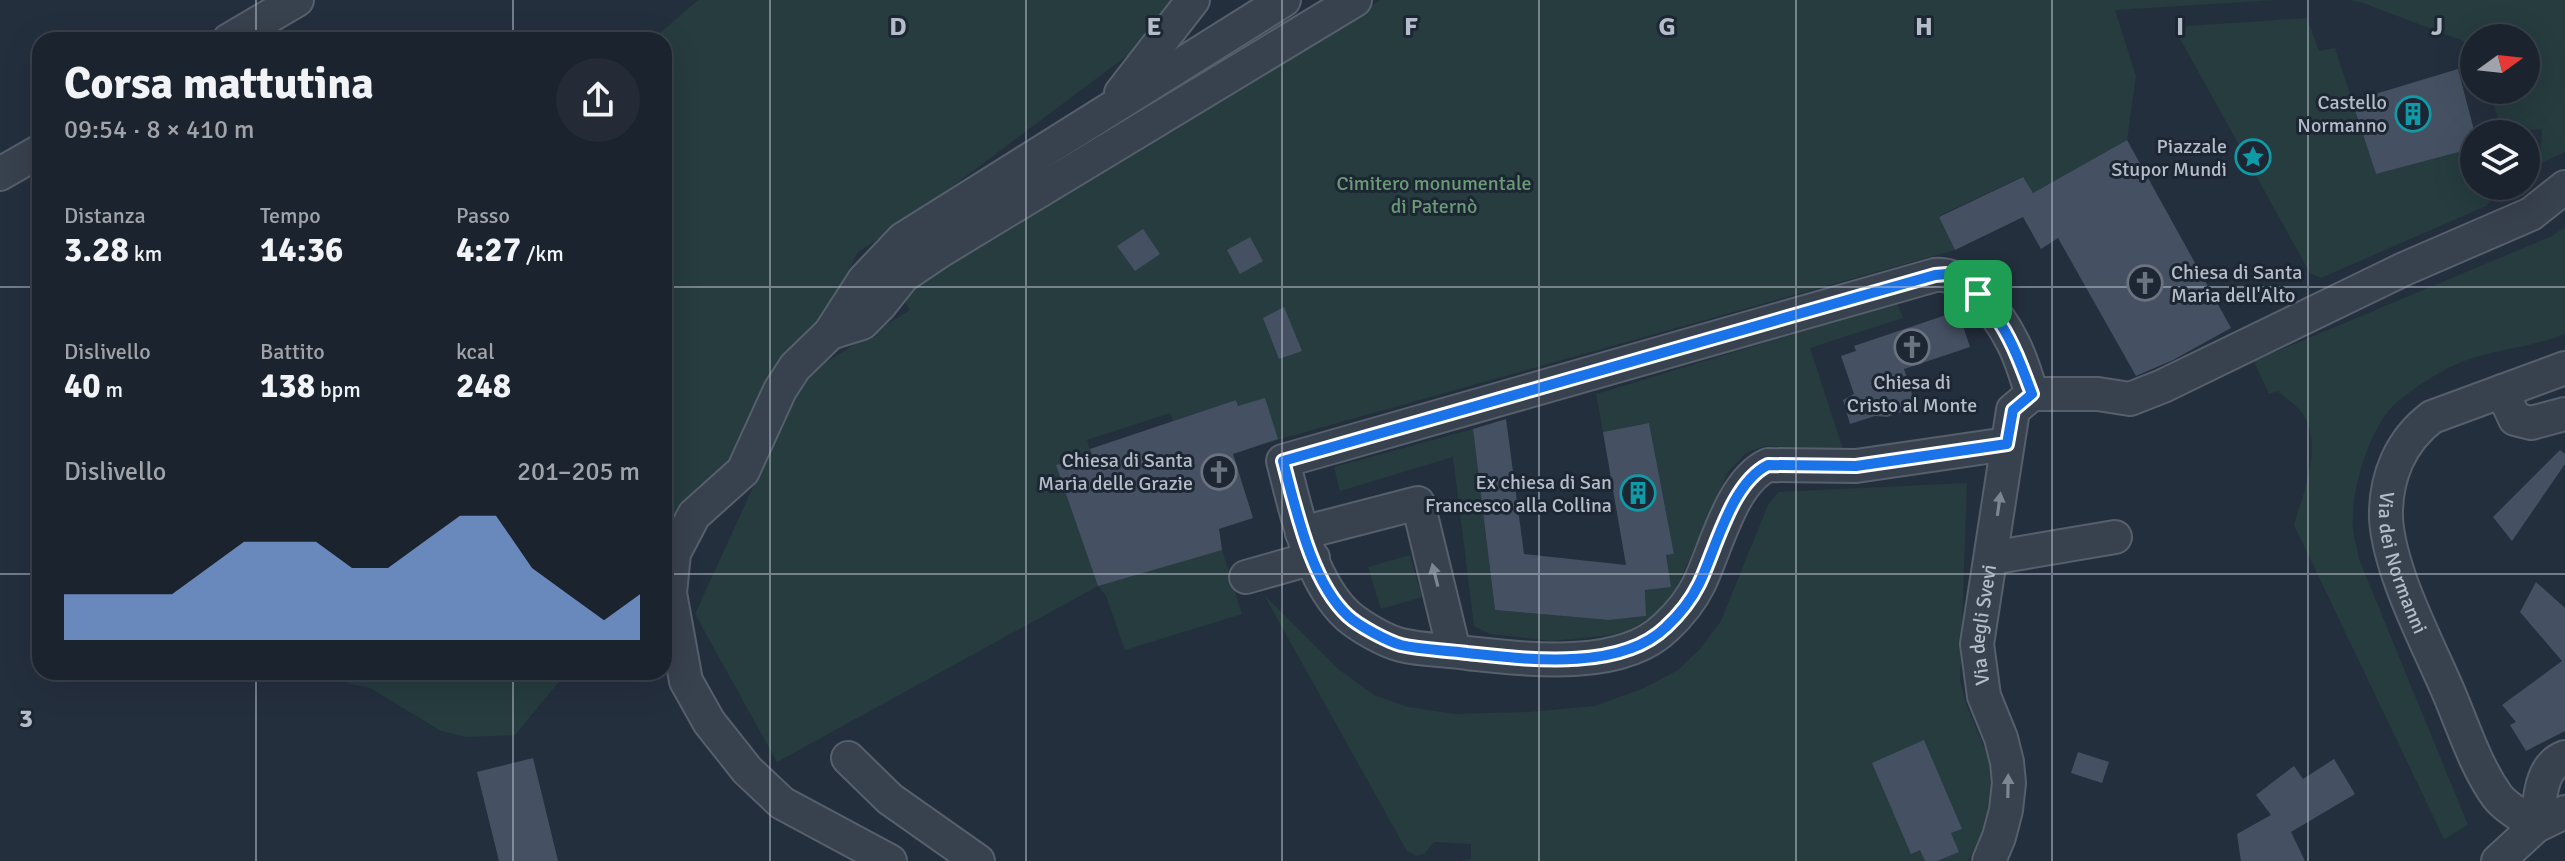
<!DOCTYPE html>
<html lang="it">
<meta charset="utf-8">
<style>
body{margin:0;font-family:Signika,sans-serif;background:#242b36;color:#f1f3f6;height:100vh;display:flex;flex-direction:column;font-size:30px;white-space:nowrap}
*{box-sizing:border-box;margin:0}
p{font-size:26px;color:#a0a4aa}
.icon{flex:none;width:44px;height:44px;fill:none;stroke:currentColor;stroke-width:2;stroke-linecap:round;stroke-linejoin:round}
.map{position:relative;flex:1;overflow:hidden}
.side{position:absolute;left:32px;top:32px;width:640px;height:648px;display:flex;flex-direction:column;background:#1b232e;border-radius:24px;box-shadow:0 8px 32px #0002,0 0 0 2px #39404a}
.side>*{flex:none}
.needle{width:52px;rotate:75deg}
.controls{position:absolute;left:2460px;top:24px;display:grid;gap:16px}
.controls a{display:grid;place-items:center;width:80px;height:80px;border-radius:50%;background:#1b232e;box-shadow:0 8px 32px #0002,0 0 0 2px #39404a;font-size:40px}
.pin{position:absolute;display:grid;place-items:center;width:68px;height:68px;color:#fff;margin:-34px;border-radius:16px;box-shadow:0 4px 12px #0006}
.round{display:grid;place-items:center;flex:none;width:84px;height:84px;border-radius:42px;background:#242b36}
.headline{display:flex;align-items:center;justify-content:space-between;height:136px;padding:0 32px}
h1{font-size:44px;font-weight:700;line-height:60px}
.figures{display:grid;grid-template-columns:repeat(3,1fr);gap:12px;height:136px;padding:8px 32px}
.figures div{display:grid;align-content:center}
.figures b{font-size:34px;font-weight:700}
.figures small{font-size:22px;font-weight:400}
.figures p{font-size:22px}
.chart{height:224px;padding:16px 32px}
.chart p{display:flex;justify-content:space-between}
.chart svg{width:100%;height:144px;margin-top:8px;fill:#8ab4f8;opacity:.7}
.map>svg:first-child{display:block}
.green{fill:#263c3f}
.building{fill:#455162}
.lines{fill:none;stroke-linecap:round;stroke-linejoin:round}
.minor-casing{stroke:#565f6c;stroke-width:36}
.minor{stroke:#38414e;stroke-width:32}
.oneway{fill:#7c8592}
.route-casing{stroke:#fff;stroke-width:16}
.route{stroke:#1a73e8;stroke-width:10}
.grid{fill:none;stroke:#b4bcc9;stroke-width:2;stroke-opacity:0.55}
.labels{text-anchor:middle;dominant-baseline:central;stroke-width:6;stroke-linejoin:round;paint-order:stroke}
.poi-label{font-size:20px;fill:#b4bcc9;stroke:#1d2633;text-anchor:end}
.park-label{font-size:20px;fill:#6b9a76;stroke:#1d2633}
.street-label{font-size:20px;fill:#b4bcc9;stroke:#1d2633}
.grid-label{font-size:26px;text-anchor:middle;font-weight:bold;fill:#b4bcc9;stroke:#1d2633;stroke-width:6;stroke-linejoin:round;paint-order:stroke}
</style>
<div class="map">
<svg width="2565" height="861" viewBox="0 0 2565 861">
<rect width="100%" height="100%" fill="#242f3e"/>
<path class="green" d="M 698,0 L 1177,0 L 1140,46 L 905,222 L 858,252 L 815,335 L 724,473 L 689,497 L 664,538 L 664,40 L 652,40 Z
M 1381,0 L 2274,0 L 2115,10 L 2136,76 L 2127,140 L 2033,193 L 2022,177 L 1939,216 L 1955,250 L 1252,447 L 1236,400 L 1173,421 L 1170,413 L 1087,440 L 1122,546 L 1219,529 L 1222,550 L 1242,614 L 1125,650 L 1106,596 L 1098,586 L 777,762 L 695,614 L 804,376 L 910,310 L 902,296 L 907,287 Z
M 2349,0 L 2565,0 L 2565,152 L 2540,164 L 2542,129 L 2503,134 L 2489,90 L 2526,90 L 2526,38 L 2474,38 L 2474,45 L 2363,3 Z
M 2307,18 L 2319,51 L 2335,48 L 2376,174 L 2474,148 L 2474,186 L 2492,186 L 2491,200 L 2486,206 L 2321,278 L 2310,273 L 2179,37 L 2187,26 Z
M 2565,227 L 2565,334 C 2533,347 2497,349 2464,361 C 2441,370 2415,387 2396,403 C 2369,427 2350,493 2353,528 C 2354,538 2357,549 2359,559 L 2468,825 L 2444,839 L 2294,525 C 2303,494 2322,449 2305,418 C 2299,406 2287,400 2278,391 L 2269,394 L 2254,361 L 2552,236 Z
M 1897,303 L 1903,318 L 1810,348 L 1843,449 L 1764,446 L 1746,453 L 1728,472 L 1673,596 L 1650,618 L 1627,631 L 1612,635 L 1552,641 L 1490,634 L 1474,626 L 1453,457 L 1340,491 L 1334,467 L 1473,429 L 1495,610 L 1609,620 L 1646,616 L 1645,590 L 1670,586 L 1666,555 L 1674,554 L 1649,423 L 1603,432 L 1596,394 Z
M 1967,483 L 1960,680 L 1966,704 L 1988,756 L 1994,778 L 1981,836 L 1968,861 L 1461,861 L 1471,859 L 1471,844 L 1434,842 L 1425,853 L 1417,856 L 1407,851 L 1264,595 L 1337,668 L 1374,695 L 1408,707 L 1455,714 L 1529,712 L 1595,706 L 1644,688 L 1678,670 L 1700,649 L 1721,621 L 1768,505 L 1778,492 Z
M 1410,555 L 1422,597 L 1381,609 L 1368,567 Z
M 336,672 L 567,672 L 515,735 L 466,737 L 441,731 L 370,688 L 348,683 Z"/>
<path class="building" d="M 2458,69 L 2474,130 L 2474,148 L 2376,174 L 2352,101 Z
M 2127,140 L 2231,328 L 2173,360 L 2136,376 L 2058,238 L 2041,249 L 2023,217 L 1955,250 L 1939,217 L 2023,177 L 2033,193 Z
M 1143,229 L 1160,254 L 1135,271 L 1117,246 Z
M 1250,237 L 1263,261 L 1240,274 L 1227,250 Z
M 1284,307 L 1302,351 L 1279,359 L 1263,318 Z
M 1958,311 L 1970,347 L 1904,369 L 1916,407 L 1887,417 L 1875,416 L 1850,424 L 1843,400 L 1854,394 L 1841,356 L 1856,351 L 1854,346 Z
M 1265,398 L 1278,439 L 1233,454 L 1253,518 L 1219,529 L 1222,550 L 1098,586 L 1056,465 L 1092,455 L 1090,449 L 1236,400 L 1238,406 Z
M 1506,419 L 1524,554 L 1626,565 L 1603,432 L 1649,423 L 1674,554 L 1666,555 L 1671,587 L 1645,590 L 1646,616 L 1609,620 L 1495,610 L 1473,429 Z
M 2560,450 L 2565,454 L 2565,464 L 2512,541 L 2493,517 Z
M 2536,582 L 2565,608 L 2565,731 L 2526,751 L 2510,725 L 2516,722 L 2502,705 L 2562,661 L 2520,612 Z
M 1924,740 L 1962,829 L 1951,833 L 1959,852 L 1937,861 L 1925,861 L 1920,850 L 1911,854 L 1872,763 Z
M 2078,752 L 2109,762 L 2102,783 L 2071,773 Z
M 533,758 L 558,861 L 499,861 L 477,772 Z
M 2334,759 L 2355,794 L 2291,832 L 2305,861 L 2241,861 L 2237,834 L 2271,815 L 2256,795 L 2294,766 L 2303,779 Z"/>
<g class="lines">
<defs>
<g id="minor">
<path d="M 229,40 L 297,0"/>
<path d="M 1121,93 L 1193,0"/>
<path d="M 0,174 L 40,151"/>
<path d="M 830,333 L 862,323 L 880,305 L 903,276 L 940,251 L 1355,0"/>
<path id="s1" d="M 2565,368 L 2432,417 C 2400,441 2385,478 2386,518 C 2389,571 2427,642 2448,691 C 2463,726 2475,765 2497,796 C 2506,808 2524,817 2536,826 C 2540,803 2539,766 2565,757"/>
<path d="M 2502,391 L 2515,419 L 2531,423 L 2565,414"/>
<path d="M 2032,394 L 2098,394 L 2130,399 L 2163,386 L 2404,269 L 2531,214 L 2565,187"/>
<path d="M 2007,444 L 1856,466 L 1768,465 C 1731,482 1716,549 1699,584 C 1691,600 1679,615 1666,627 C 1621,672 1525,659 1467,653 C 1446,650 1422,650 1401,645 C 1385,641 1361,627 1348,616 C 1309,580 1296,510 1283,461 L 1935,275 C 1967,272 1999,315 2012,341 C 2021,357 2026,377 2032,394"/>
<path d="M 1302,533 L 1418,503 L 1454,651"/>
<path d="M 1991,558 L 2115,537"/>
<path d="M 1246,577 L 1313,558"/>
<path d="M 848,758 L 890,799 L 978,861"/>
<path d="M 890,861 L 782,803 L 747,770 L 709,722 L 686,681 L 670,593 L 674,553 L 694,515 L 743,471 L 780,390 L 795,367 L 830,333 L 864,280 L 903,239 L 1284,0"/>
<path id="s2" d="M 1989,861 L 1999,837 L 2006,810 L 2009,783 L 2007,762 L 2001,738 L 1984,696 L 1977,644 L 2013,410 L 2032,394"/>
<path d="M 2498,861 L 2536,826 L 2565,812"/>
</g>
</defs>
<use href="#minor" class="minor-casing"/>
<use href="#minor" class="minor"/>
</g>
<defs><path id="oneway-solid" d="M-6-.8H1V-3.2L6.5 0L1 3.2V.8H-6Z" transform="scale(2)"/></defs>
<g class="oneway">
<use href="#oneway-solid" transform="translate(1999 504) rotate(-82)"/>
<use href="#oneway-solid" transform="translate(1435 575) rotate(-104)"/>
<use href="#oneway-solid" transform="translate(2008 786) rotate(-89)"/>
</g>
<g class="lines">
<defs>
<path id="route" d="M 1947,274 C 1999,304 2012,341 2032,394 L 2013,410 L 2007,444 L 1856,466 L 1768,465 C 1731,483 1716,549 1699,584 C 1691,600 1679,615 1666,627 C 1620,672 1525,659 1467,653 C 1446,650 1422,650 1401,645 C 1387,641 1359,626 1348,616 C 1311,582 1296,509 1283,461 L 1935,275 Z"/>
</defs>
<use href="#route" class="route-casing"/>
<use href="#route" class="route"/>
</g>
<path class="grid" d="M 256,0 L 256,40M 513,0 L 513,40M 770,0 L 770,861M 1026,0 L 1026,861M 1282,0 L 1282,861M 1539,0 L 1539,861M 1796,0 L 1796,861M 2052,0 L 2052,861M 2308,0 L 2308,861M 0,287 L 40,287M 664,287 L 2565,287M 0,574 L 40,574M 664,574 L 2565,574M 256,672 L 256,861M 513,672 L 513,861"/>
<defs>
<symbol id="building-ring" viewBox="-11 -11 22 22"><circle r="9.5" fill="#1d2633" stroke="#0f9aa8" stroke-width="1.5"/><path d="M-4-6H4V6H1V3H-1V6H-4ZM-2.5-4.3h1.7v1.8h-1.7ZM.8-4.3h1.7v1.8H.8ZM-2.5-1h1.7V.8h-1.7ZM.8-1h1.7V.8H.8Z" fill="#0f9aa8"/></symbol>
<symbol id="sight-ring" viewBox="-11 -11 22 22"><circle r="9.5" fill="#1d2633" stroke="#0f9aa8" stroke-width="1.5"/><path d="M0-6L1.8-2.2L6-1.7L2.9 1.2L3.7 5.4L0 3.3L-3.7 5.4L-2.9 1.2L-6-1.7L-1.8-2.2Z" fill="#0f9aa8"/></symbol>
<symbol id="church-ring" viewBox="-11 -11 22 22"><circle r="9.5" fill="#1d2633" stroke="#6b7280" stroke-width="1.5"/><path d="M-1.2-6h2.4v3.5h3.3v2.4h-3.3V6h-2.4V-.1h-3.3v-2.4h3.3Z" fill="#6b7280"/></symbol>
</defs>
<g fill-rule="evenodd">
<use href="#building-ring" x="2393" y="94" width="40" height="40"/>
<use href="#sight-ring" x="2233" y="137" width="40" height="40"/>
<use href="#church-ring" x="2125" y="263" width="40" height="40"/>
<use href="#church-ring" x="1892" y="327" width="40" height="40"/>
<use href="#church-ring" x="1199" y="452" width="40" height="40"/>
<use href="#building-ring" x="1618" y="473" width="40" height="40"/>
</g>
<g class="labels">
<g class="poi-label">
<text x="2387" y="102">Castello<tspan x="2387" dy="23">Normanno</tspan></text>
<text x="2227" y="146">Piazzale<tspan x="2227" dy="23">Stupor Mundi</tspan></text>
<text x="2171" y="272" text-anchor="start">Chiesa di Santa<tspan x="2171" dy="23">Maria dell'Alto</tspan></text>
<text x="1912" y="382" text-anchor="middle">Chiesa di<tspan x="1912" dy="23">Cristo al Monte</tspan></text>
<text x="1193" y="460">Chiesa di Santa<tspan x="1193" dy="23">Maria delle Grazie</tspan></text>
<text x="1612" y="482">Ex chiesa di San<tspan x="1612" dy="23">Francesco alla Collina</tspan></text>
</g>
<g class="park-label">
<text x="1434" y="183">Cimitero monumentale<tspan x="1434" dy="23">di Paternò</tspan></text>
</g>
<g class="street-label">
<text stroke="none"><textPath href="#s1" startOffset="304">Via dei Normanni</textPath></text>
<text stroke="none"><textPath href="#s2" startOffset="244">Via degli Svevi</textPath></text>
</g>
</g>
<g class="grid-label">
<text x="898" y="35">D</text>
<text x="1154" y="35">E</text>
<text x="1411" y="35">F</text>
<text x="1667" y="35">G</text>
<text x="1924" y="35">H</text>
<text x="2180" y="35">I</text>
<text x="2437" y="35">J</text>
<text x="26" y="727">3</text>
</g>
</svg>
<div class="controls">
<a><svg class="needle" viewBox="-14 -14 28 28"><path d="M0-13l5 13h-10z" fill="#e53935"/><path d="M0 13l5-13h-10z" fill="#a0a4aa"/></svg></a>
<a><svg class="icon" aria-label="layers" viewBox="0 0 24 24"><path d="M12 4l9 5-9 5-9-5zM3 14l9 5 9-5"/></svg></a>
</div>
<div class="pin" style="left:1978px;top:294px;background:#1e9e55"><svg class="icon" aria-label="arrive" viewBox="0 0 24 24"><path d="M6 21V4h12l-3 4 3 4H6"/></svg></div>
<section class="side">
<div class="headline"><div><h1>Corsa mattutina</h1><p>09:54 · 8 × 410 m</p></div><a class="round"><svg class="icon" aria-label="share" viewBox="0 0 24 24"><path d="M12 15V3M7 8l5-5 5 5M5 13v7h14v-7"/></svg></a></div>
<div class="figures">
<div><p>Distanza</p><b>3.28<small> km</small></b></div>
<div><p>Tempo</p><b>14:36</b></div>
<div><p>Passo</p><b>4:27<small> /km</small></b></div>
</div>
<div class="figures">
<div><p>Dislivello</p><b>40<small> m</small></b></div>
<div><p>Battito</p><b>138<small> bpm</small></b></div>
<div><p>kcal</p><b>248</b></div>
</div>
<div class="chart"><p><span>Dislivello</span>201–205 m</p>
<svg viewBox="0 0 160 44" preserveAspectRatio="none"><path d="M0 44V30L10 30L20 30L30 30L40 22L50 14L60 14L70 14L80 22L90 22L100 14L110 6L120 6L130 22L140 30L150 38L160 30V44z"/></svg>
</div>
</section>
</div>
